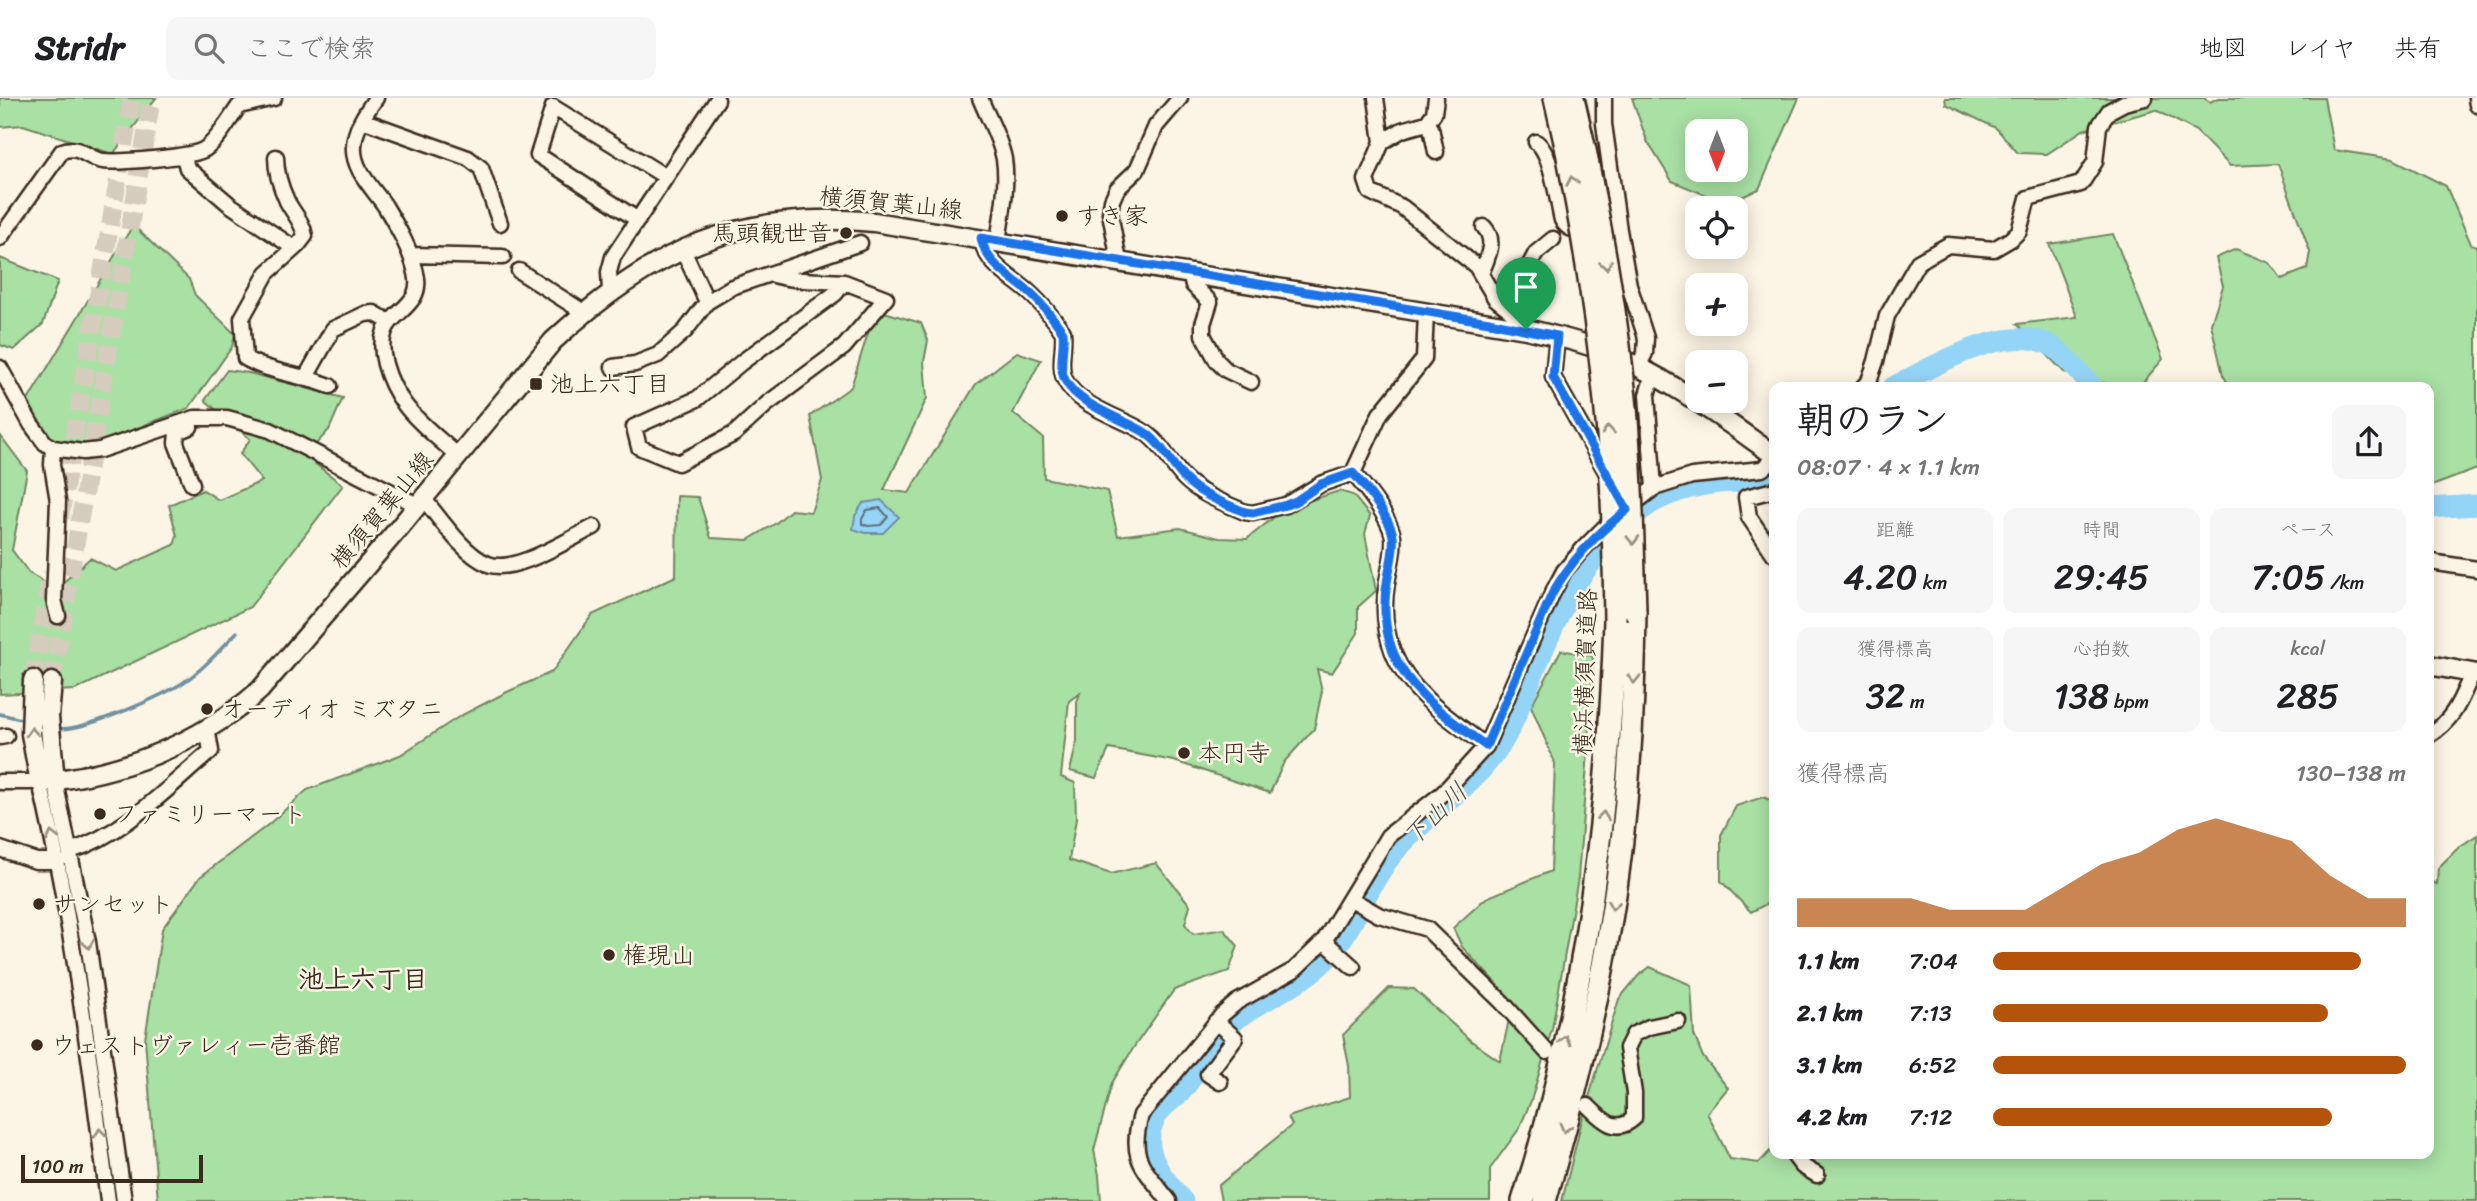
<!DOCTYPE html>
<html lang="ja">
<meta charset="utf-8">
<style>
body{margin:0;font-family:Sriracha,"Klee One",sans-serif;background:#f6f6f6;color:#202124;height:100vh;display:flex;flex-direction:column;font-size:26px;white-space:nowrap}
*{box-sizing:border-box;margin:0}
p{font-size:23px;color:#757577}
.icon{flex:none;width:38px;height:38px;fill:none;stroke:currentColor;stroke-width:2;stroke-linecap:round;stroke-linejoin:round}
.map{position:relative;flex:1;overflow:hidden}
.side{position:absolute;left:1769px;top:284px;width:665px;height:777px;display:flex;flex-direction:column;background:#fff;border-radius:14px;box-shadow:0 4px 18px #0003}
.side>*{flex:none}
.needle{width:46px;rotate:180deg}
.fabs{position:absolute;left:1685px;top:21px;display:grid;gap:14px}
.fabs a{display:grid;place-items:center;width:63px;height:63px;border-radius:14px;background:#fff;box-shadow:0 4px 18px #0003;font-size:35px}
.scale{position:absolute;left:21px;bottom:18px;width:182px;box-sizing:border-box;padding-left:7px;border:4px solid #3b2a1e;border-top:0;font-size:19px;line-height:24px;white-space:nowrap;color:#3b2a1e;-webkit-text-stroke:5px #fcf5e5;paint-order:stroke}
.pin{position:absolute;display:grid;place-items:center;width:60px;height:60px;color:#fff;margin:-72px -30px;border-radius:50% 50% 50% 0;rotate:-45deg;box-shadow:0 0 7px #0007}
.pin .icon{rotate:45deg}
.round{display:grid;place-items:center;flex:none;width:74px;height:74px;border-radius:14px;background:#f6f6f6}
.summary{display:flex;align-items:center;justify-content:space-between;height:119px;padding:0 28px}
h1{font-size:38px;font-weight:600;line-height:52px}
.stats{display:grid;grid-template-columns:repeat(3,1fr);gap:10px;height:119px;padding:7px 28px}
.stats div{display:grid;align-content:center;border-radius:14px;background:#f6f6f6;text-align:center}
.stats b{font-size:35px;font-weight:600}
.stats small{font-size:19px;font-weight:400}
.stats p{font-size:19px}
.chart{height:196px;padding:14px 28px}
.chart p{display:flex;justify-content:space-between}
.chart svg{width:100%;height:126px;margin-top:7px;fill:#b45309;opacity:.7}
ul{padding:0 28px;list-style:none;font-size:23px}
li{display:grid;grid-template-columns:112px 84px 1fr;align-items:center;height:52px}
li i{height:18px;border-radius:9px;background:#b45309}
header{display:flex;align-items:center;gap:42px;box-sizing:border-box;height:98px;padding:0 35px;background:#fff;border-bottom:2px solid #e0e0e0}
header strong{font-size:33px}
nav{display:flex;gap:38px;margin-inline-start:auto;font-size:24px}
.search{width:490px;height:63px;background:#f6f6f6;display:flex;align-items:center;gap:18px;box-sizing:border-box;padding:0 24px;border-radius:14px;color:#757577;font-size:26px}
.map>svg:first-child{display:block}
.green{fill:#a9e0a4;stroke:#728561;stroke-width:2;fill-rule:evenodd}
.water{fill:#94d4f6;stroke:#7090a0;stroke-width:2}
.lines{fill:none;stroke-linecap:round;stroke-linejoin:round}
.shore{stroke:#5f6e74;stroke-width:2}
.stream{stroke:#7090a0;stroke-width:3.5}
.river{stroke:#94d4f6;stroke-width:21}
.major-tunnel{stroke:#d5ccbd;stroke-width:18;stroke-dasharray:18 9;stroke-linecap:butt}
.minor-casing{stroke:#3b2a1e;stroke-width:19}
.major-casing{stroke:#3b2a1e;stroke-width:23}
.highway-casing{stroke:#3b2a1e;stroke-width:26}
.minor{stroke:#fcf5e5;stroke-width:14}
.major{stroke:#fcf5e5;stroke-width:18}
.highway{stroke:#fcf5e5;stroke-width:21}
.highway-bridge-casing{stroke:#3b2a1e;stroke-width:26;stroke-linecap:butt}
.highway-bridge{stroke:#fcf5e5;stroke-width:21}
.oneway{stroke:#9c9082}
.route-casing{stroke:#fff;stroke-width:14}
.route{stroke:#1a73e8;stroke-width:9}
.poi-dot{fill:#3b2a1e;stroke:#fcf5e5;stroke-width:2.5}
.labels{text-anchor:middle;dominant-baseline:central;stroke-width:5;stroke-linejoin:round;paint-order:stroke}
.street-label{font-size:24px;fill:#3b2a1e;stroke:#fcf5e5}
.poi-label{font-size:24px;fill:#3b2a1e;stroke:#fcf5e5;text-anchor:start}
.water-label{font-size:26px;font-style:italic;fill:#515454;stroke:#fcf5e5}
.neighbourhood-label{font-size:26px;font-weight:bold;fill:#3b2a1e;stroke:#fcf5e5}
</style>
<header>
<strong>Stridr</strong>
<div class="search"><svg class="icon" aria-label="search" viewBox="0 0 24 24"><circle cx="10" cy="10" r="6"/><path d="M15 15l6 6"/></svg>ここで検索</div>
<nav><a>地図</a><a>レイヤ</a><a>共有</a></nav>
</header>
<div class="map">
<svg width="2477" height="1103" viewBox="0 0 2477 1103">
<rect width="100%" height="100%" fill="#fcf5e5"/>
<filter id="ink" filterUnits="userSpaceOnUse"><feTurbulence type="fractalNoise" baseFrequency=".0143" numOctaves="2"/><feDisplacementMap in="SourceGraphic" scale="14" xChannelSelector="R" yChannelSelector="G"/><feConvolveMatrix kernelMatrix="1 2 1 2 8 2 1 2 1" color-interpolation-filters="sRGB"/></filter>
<g filter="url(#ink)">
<path class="green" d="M 0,0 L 156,0 L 113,56 L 23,27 L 0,29 Z
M 1632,0 L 1799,0 L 1759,91 L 1727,106 L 1672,83 L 1647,43 ZM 1698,33 L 1736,33 L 1736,72 L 1698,72 Z
M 1945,0 L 2204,0 L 2210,4 L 2218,0 L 2324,0 L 2334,52 L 2393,61 L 2446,88 L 2471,146 L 2477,148 L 2477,371 L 2429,389 L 2429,289 L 2230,289 L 2223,277 L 2211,226 L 2223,188 L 2216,160 L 2236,151 L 2270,165 L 2282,181 L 2307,171 L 2310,154 L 2278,66 L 2230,68 L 2196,33 L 2156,12 L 2083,32 L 2047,56 L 2018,55 L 1996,30 L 1946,6 Z
M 133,127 L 189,181 L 195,197 L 235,236 L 232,249 L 189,310 L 85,350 L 59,347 L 46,341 L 24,309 Z
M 2113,136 L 2163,261 L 2139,289 L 2118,289 L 2064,274 L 2017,226 L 2077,219 L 2049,146 Z
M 0,160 L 58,183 L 43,226 L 14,252 L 0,247 Z
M 881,213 L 921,225 L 928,242 L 924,264 L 927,300 L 884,392 L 909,395 L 976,286 L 1017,254 L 1041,262 L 1013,315 L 1043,340 L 1044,380 L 1107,393 L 1118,438 L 1180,430 L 1219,440 L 1247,441 L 1284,411 L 1339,393 L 1353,397 L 1370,418 L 1365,436 L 1376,493 L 1358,509 L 1358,535 L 1332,575 L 1317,571 L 1322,593 L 1314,631 L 1284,664 L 1270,695 L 1174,663 L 1109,651 L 1096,680 L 1070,673 L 1077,643 L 1077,604 L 1080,595 L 1069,603 L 1061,679 L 1075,685 L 1076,721 L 1069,762 L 1111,776 L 1156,765 L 1190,807 L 1185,826 L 1193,836 L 1224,831 L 1238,848 L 1229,873 L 1174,892 L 1134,949 L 1112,985 L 1094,1052 L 1099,1077 L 1101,1103 L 158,1103 L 145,941 L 162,831 L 200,779 L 269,726 L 307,692 L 400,657 L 460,618 L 505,595 L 552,574 L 592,517 L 676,478 L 677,398 L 698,399 L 711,440 L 748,442 L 776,425 L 791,412 L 811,414 L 822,382 L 810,318 L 851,289 L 869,232 Z
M 227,272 L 249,275 L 343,300 L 329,332 L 305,358 L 343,387 L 250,509 L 75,592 L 0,596 L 0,337 L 27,373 L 12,452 L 29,475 L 56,491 L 90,460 L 116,473 L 174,447 L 177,438 L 169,407 L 203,392 L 219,402 L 262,383 L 240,356 L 250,341 L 205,302 Z
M 1561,552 L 1593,558 L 1592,604 L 1578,780 L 1552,931 L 1531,1003 L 1519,1031 L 1490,1071 L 1490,1103 L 1221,1103 L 1218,1088 L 1292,1027 L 1288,1019 L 1350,999 L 1349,968 L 1343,937 L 1389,890 L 1414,891 L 1470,942 L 1500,963 L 1513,903 L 1462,849 L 1453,830 L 1486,800 L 1551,773 L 1555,665 L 1531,608 Z
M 1763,699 L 1774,704 L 1774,802 L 1751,814 L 1721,783 L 1721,737 L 1736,708 Z
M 2477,737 L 2477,1103 L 1562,1103 L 1582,1022 L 1619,901 L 1638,878 L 1650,869 L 1691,887 L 1694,937 L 1703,959 L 1728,990 L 1707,1015 L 1730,1061 L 1759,1065 L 1771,1052 L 1772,1016 L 1774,1016 L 1774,1055 L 2429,1055 L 2429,783 L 2437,786 L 2438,770 L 2459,749 Z"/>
<path class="water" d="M 881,402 L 899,419 L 883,435 L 866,435 L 853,431 L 855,418 L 863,405 Z"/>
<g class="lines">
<path class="shore" d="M 880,410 L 888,419 L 881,427 L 868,428 L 862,426 L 862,421 L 867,412 Z"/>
<path class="stream" d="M 0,616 L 25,622
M 56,630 C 79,636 159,599 181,586 C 202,573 220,552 237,534"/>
<path class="river" d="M 1893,289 C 1933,268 2013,220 2055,250 C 2070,261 2079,276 2093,289
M 2429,410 L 2477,407
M 1183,1103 C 1160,1076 1133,1045 1162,1011 C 1168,1004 1176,1000 1182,993 C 1199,972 1211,943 1232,925 C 1267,896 1310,887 1338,847 C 1361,815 1374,773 1403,745 C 1435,711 1473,688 1500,648 C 1513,629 1520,606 1529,586 C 1555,524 1573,476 1623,429 C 1630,423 1636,416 1643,411 C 1663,396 1693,388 1717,385 C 1737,383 1756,387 1774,378"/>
<path class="major-tunnel" d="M 60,420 L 132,0
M 33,582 L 51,475
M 52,584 L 152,0"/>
<defs>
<path id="minor" d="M 376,0 C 366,14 355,30 354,48 C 352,71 373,90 385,108 C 397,128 411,152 416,175 C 422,200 406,207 391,223 C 371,245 390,287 405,307 C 419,326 441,342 459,359
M 980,0 C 988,20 1000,40 1004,61 C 1008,87 1002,117 998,143
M 1376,0 L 1382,44 L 1366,82 L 1370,94 L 1402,109 L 1476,168 L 1495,200 L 1520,220 L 1526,231
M 1436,0 L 1434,15 L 1427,25 L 1431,30 L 1436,54
M 1604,0 L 1604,26 L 1619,132 L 1629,187 L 1646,240 L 1645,255 L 1638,269
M 2476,0 L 2477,7
M 362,22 L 468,60 L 481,70 L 500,125
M 1382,44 L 1402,32 L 1427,25
M 1536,44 C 1552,54 1557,103 1562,122 C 1568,133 1575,132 1587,132
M 184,59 L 187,70 L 229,106 L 294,150
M 276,59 C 276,75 280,88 287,103 C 293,115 303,124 305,138 L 298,147 L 267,175 L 242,220 L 245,260 C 265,273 305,278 330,288
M 638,122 L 538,57 L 553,9 L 666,79
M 0,140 L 62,53 C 80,46 87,61 103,63 C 118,65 194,59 205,51 C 219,41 229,22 239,8 L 274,0
M 981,140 C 987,168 1011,178 1031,196 C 1043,207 1054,221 1063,234 C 1065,248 1058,269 1065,282 C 1078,308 1117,318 1141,332 C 1161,343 1169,364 1184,380 C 1200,396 1224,405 1245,414 L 1253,415 L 1286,407 L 1321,386 L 1353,375
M 683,152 L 707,204
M 411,157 L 503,159
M 1119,163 L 1110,115 L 1112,102 L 1117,91 L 1137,72 L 1156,28 L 1180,0
M 519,173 L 585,215
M 1190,175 L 1193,187 L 1210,204 L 1203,226 L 1203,237 L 1217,263 L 1226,272 L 1251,284
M 771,176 C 794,184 820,182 844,184 L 847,185 L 886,200 L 844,249 L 767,306 L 734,336 L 678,365 L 639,349 L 634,329 L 697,301 L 742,264 L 836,195 L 844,184
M 1481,176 C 1487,160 1497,143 1484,129
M 610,194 L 609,174 L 613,159 L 717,2
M 1495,200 L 1513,178 L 1527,172 L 1536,155 L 1553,141
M 1426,214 L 1424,261 L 1380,316 L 1353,375 C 1366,390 1389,419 1393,438 C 1395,454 1389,470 1387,485 C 1383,508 1385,533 1393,554 C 1409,595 1452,623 1486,648
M 1557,238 L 1553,279 L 1608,377
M 613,269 L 635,266 L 658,257 L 685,233 L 707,204 L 732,189 L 860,145
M 0,270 L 31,326 L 45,345 L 53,350 L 83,354 L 100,352 L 195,320 L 227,320 L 270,332 L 417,407
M 1653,277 L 1647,297 L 1654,390
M 306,279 L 333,231 L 365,216 L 374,215 L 390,224
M 1863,289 L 1869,283 L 1876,263 L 1887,218 L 1918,164 L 1948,147 L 1994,151 L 2011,141 L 2019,133 L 2028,100 L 2081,86 L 2095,64 L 2099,28 L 2109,13 L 2124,5 L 2145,0
M 190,329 L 177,334 L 176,345 L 192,386
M 53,350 L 52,367 L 58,403 L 54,502 L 58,518
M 1774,392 L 1746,399 L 1749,419 L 1774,456
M 423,400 C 439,419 464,457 488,466 C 514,477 569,441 594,429
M 2429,462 L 2437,465 L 2477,471
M 2429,637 C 2454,622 2461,601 2472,576
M 0,639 L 6,638
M 55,683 L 88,844 L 124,1103
M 0,684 L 40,684 C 72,823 90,962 108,1103
M 0,751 L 36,763 L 58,763
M 70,753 C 125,736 168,689 211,653 L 207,630
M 1351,801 L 1379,817 L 1427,831 L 1502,904 L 1547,954
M 1324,843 L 1353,869
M 1216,923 L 1235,940 L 1208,976 L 1220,984
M 1588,1008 C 1602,1022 1616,1037 1634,1020 L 1634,995 L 1627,950 L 1634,936 L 1649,929 L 1678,923
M 1792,1055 L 1802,1068 L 1817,1077
M 1169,1103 C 1144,1070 1128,1061 1141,1017 L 1222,917 L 1237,904 L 1294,872 L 1324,843 L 1388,738 L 1443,695 L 1486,648 L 1552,496 L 1564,473 L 1583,451 L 1607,427 L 1654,390 L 1692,378 L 1762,371 L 1774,361"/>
<path id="major" d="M 2429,567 L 2477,576
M 33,582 L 31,636 L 40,684 C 119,677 200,646 260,592 L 399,430 L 553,243 C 650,153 739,111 874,124 L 1526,231 C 1552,237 1579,243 1604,253 C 1666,278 1720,319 1774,357
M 52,584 L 49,619 L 55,683"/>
<path id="highway" d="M 1555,0 L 1567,53
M 1573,0 L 1585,52
M 1523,1103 C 1584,915 1609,719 1615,522
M 1545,1103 C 1569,1018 1592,933 1607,845 C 1627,736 1634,624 1635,513"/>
</defs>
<use href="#minor" class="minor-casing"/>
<use href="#major" class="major-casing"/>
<use href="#highway" class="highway-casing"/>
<use href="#minor" class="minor"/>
<use href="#major" class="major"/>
<use href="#highway" class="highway"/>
<defs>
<path id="highway-bridge" d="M 1585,52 C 1602,137 1618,223 1626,310 C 1632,378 1633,445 1635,513
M 1567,53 C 1584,143 1599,233 1607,324 C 1613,390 1614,456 1615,522"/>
</defs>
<use href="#highway-bridge" class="highway-bridge-casing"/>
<use href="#highway-bridge" class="highway-bridge"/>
</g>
<defs><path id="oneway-chevron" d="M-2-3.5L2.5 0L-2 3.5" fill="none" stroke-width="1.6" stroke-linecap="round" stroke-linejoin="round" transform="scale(1.75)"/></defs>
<g class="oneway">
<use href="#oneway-chevron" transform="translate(1572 83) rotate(-101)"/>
<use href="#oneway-chevron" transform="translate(1606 167) rotate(81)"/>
<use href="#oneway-chevron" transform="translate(1608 332) rotate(-94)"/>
<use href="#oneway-chevron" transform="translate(1633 442) rotate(89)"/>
<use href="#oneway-chevron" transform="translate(1634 581) rotate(91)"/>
<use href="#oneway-chevron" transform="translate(32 634) rotate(-94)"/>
<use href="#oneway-chevron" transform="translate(1603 718) rotate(-84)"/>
<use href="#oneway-chevron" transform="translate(52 738) rotate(-103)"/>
<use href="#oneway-chevron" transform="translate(1613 807) rotate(99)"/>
<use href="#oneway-chevron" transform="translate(88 846) rotate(81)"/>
<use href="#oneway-chevron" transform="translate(1565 942) rotate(-77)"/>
<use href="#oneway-chevron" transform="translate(1565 1030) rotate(106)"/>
<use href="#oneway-chevron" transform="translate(100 1035) rotate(-97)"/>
</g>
</g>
<g class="lines" filter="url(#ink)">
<defs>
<path id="route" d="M 981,140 L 1489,224 L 1557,238 L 1553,279 L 1627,412 C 1596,436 1571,462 1552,496 L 1486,648 C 1452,623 1409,595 1393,554 C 1385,533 1383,508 1387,485 C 1389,470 1395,454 1393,438 C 1390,419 1366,390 1353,375 L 1321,386 L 1296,403 L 1286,407 L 1253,415 L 1245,414 C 1224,405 1200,397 1184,380 C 1169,364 1161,343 1141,332 C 1118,319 1077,306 1065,282 C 1058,269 1065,248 1063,234 C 1054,221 1043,207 1031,196 C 1011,178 987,168 981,140 Z"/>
</defs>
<use href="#route" class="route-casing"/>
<use href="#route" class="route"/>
</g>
<g class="poi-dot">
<circle cx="1062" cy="118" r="7"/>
<circle cx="846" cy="135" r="7"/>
<rect x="529" y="279" width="14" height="14" rx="3.5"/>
<circle cx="207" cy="611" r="7"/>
<circle cx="1184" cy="655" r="7"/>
<circle cx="100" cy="716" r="7"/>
<circle cx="39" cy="806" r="7"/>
<circle cx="609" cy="857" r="7"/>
<circle cx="37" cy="947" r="7"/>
</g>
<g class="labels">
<g class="street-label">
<text transform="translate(891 105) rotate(6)">横須賀葉山線</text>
<text transform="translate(382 412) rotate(-50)">横須賀葉山線</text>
<text transform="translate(1585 574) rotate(-88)">横浜横須賀道路</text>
</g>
<g class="poi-label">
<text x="1076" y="118">すき家</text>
<text x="832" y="135" text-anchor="end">馬頭観世音</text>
<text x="550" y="286">池上六丁目</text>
<text x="221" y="611">オーディオ ミズタニ</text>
<text x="1198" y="655">本円寺</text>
<text x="114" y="716">ファミリーマート</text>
<text x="53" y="806">サンセット</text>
<text x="623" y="857">権現山</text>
<text x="51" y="947">ウェストヴァレィー壱番館</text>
</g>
<g class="water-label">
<text transform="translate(1435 716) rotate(-44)">下山川</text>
</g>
<g class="neighbourhood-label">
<text x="363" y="881">池上六丁目</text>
</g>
</g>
</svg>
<div class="fabs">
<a><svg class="needle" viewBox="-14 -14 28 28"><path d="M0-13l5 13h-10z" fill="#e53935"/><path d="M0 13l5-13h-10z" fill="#757577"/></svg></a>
<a><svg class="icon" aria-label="locate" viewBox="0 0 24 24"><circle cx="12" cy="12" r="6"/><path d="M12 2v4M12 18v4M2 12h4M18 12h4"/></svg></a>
<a>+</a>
<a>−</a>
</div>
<div class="scale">100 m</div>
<div class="pin" style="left:1526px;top:231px;background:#1e9e55"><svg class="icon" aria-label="arrive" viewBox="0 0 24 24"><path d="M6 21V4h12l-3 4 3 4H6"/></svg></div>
<section class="side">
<div class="summary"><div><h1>朝のラン</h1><p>08:07 · 4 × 1.1 km</p></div><a class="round"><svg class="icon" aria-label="share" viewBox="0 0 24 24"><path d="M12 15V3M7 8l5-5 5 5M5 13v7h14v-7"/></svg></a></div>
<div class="stats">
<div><p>距離</p><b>4.20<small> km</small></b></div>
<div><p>時間</p><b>29:45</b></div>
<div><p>ペース</p><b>7:05<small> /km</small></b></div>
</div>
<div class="stats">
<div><p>獲得標高</p><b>32<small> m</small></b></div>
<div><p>心拍数</p><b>138<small> bpm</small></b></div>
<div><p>kcal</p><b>285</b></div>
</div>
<div class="chart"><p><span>獲得標高</span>130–138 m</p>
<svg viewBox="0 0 160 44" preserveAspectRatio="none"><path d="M0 44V34L10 34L20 34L30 34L40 38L50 38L60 38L70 30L80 22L90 18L100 10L110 6L120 10L130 14L140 26L150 34L160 34V44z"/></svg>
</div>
<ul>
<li><b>1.1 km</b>7:04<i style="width:89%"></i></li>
<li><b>2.1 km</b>7:13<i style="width:81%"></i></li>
<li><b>3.1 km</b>6:52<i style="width:100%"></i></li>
<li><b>4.2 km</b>7:12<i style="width:82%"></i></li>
</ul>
</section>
</div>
